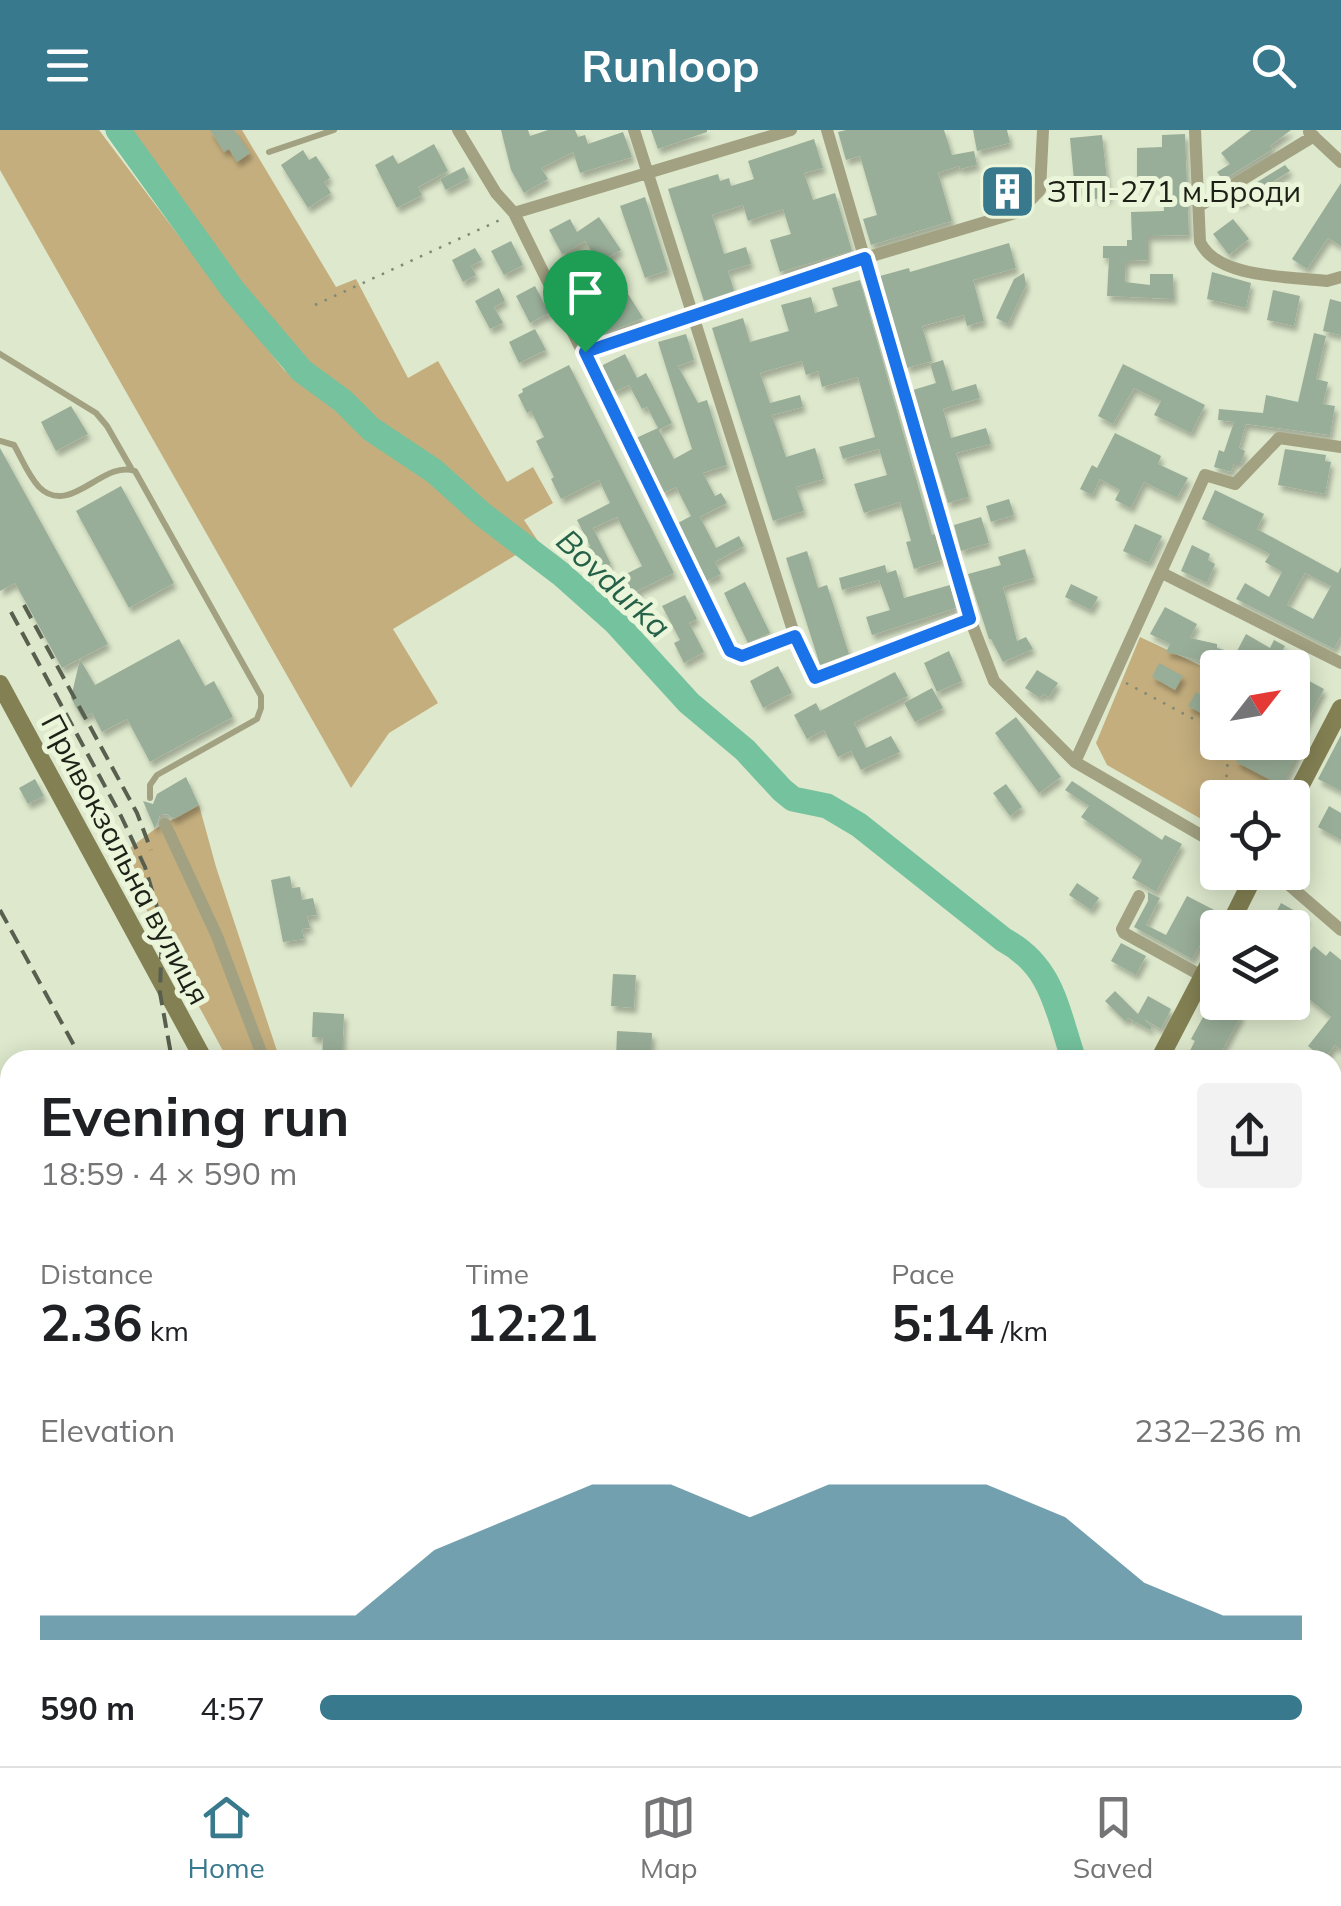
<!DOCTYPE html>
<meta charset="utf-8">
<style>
body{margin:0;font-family:Mulish,sans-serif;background:#f2f2f2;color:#202124;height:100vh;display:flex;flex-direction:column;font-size:38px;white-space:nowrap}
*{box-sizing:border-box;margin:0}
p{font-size:32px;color:#757577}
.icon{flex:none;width:55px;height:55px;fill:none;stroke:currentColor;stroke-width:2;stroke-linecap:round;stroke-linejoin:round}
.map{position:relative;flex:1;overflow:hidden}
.side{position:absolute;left:0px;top:920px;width:1342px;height:718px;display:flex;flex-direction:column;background:#fff;border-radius:30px 30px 0 0;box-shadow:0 5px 25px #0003}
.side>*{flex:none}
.needle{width:65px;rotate:59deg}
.fabs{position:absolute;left:1200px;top:520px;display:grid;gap:20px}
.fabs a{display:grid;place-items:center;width:110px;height:110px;border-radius:10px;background:#fff;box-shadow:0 5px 25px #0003;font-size:50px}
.pin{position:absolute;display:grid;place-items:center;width:85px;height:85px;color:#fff;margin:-102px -42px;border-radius:50% 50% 50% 0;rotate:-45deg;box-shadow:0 0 10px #0007}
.pin .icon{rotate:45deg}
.round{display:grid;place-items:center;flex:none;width:105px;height:105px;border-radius:10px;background:#f2f2f2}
.head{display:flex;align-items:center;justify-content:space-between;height:170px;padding:0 40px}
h1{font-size:55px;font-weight:700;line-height:75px}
.stats{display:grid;grid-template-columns:repeat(3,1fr);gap:15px;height:170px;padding:10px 40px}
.stats div{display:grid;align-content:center}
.stats b{font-size:50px;font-weight:700}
.stats small{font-size:28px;font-weight:400}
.stats p{font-size:28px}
.chart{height:280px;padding:20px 40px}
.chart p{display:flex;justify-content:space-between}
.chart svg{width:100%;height:180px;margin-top:10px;fill:#39798d;opacity:.7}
ul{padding:0 40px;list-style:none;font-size:32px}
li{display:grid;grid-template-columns:160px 120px 1fr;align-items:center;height:75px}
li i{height:25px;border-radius:12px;background:#39798d}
header{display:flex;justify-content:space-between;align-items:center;height:130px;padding:0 40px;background:#39798d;color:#fff;font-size:45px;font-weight:700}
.tabs{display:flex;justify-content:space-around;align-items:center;height:140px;border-top:2px solid #e0e0e0;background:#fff;font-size:28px;color:#757577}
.tabs a{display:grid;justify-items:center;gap:5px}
.tabs .on{color:#39798d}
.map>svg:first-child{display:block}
.green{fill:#c4ae7e}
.water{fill:#74c29e;stroke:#5a9175;stroke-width:2.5}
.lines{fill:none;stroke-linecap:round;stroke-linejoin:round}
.stream{stroke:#5a9175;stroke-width:4}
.river{stroke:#74c29e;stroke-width:25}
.building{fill:#99ae98;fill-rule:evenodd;filter:url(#shadow)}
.path{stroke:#818975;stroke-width:2.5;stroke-dasharray:2.5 8;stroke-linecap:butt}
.lane{stroke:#a2a182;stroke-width:6}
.street{stroke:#a2a182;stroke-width:12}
.secondary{stroke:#838053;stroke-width:18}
.rail{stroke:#595f4f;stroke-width:4;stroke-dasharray:15 8;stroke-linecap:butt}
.route-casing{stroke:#fff;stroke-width:20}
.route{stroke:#1a73e8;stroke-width:12}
.labels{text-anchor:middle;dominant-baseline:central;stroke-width:10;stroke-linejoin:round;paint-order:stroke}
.poi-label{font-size:30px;fill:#1c2016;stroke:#eaf5d9;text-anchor:start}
.street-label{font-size:30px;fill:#1c2016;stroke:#eaf5d9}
.water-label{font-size:32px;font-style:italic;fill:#256148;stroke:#eaf5d9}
</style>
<header><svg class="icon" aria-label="menu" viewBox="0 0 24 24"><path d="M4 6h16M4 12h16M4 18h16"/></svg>Runloop<svg class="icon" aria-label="search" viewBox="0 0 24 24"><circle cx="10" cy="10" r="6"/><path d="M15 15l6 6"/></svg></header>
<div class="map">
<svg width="1341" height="1636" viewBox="0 0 1341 1636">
<defs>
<filter id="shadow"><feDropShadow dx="3" dy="5.5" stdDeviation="2.5" flood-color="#0004"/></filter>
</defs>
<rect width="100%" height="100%" fill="#dde8cc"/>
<path class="green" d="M 0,0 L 99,0 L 203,138 L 284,240 L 336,279 L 379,318 L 445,360 L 519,423 L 393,499 L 438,573 L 389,603 L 351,658 L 0,40 Z
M 105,0 L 242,0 L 336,157 L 356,149 L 408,248 L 438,231 L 507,352 L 533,337 L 553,373 L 524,390 L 548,426 L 622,488 L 692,568 L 747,614 L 785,656 L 794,662 L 829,671 L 874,700 L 997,799 L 1030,819 L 1049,845 L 1078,930 L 1069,930 L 1040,849 L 1026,828 L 989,804 L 857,699 L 826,681 L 791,673 L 779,664 L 729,611 L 685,576 L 613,497 L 447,359 L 380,316 L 351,287 L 286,237 L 244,187 Z
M 1140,507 L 1214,542 L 1217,555 L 1218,612 L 1292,612 L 1293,607 L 1305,614 L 1276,667 L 1218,668 L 1217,698 L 1107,635 L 1096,613 Z
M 199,675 L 216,737 L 280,930 L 228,930 L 118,727 L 155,699 Z
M 1333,1517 L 1341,1526 L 1341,1636 L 1184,1636 L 1180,1628 L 1332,1628 Z
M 32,1628 L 394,1628 L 398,1636 L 30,1636 Z"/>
<path class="water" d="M 1341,1399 L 1341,1613 L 1332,1587 L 1332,1401 Z"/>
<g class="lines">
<path class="stream" d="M 1332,1097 L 1341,1103
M 1332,1334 L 1341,1332
M 285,1636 L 292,1628"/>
<path class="river" d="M 118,0 L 233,160 L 302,241 L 343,271 L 371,299 L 434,341 L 482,384 L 561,444 L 616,493 L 689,573 L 745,620 L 782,660 L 793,669 L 827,676 L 859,695 L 1004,810 C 1053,836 1057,881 1074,930"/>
</g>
<path class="building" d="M 210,0 L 234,0 L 250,23 L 237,32 L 229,19 L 224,22 Z
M 501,0 L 528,0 L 530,6 L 548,0 L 575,0 L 578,7 L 585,5 L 588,14 L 623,2 L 632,27 L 580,43 L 573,22 L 541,38 L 548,49 L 524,63 L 511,40 Z
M 651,0 L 707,0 L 707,2 L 658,19 Z
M 846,0 L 944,0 L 952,25 L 974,21 L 977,35 L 960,39 L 959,36 L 938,43 L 952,91 L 871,115 L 863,89 L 877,85 L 860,26 L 846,30 L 838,2 Z
M 973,0 L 1007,0 L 1010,13 L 977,21 Z
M 1251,0 L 1291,0 L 1270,16 L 1273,19 L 1223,50 L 1217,42 L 1230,34 L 1221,23 Z
M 1185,4 L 1189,105 L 1148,106 L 1148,130 L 1126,131 L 1125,152 L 1150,155 L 1150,144 L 1173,144 L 1174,169 L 1107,166 L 1109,128 L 1103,128 L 1103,116 L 1127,116 L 1127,110 L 1132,110 L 1131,82 L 1164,81 L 1163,52 L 1137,53 L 1137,18 L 1162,17 L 1162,5 Z
M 1102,5 L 1109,68 L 1095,69 L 1094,59 L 1075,61 L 1070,8 Z
M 814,9 L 823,38 L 804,43 L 813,70 L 835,63 L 852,121 L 780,142 L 770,110 L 791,104 L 783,79 L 748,91 L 743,75 L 712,85 L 724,124 L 746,117 L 751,134 L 728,141 L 734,161 L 704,171 L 668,59 L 718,44 L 720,51 L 729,48 L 731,56 L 754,49 L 748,31 Z
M 434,14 L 448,41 L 418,57 L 422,65 L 397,78 L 375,35 L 393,25 L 398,34 Z
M 303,20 L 309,30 L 316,26 L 330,48 L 324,52 L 331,63 L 308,78 L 281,35 Z
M 1285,35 L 1290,41 L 1238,74 L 1233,67 Z
M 464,37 L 469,48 L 446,60 L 440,49 Z
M 1341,53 L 1341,116 L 1328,108 L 1307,139 L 1292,129 Z
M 645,67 L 668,140 L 645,148 L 620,76 Z
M 599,87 L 621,120 L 599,133 L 585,111 L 562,124 L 549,100 L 570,89 L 577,102 Z
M 1233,89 L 1249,109 L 1229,125 L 1213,104 Z
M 511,111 L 523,135 L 504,145 L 491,121 Z
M 1009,113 L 1016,138 L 973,150 L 984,191 L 967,196 L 964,185 L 922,196 L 932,231 L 907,238 L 880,146 L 909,138 L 910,142 Z
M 475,118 L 482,130 L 471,136 L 476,145 L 463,152 L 452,130 Z
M 1212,142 L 1251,153 L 1246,178 L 1207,169 Z
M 1024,143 L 1026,155 L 1008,194 L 996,188 L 1014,149 Z
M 860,150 L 932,405 L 935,404 L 942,430 L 914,439 L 906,412 L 911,411 L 900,372 L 864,383 L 854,354 L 887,345 L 879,319 L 843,329 L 839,317 L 875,307 L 858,247 L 822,257 L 818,241 L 806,245 L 802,231 L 760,243 L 770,273 L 800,265 L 803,277 L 772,285 L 786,327 L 815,318 L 824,349 L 796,357 L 804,381 L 773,391 L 712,198 L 743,188 L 750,212 L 789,201 L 781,175 L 811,167 L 815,183 L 838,176 L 832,158 Z
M 535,156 L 549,183 L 530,193 L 516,166 Z
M 499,158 L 505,171 L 494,177 L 503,193 L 490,199 L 475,171 Z
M 1273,160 L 1300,166 L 1294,196 L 1267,190 Z
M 628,164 L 643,188 L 597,207 L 586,185 Z
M 1330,169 L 1341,172 L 1341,205 L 1323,201 Z
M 535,199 L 546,220 L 519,233 L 509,212 Z
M 1314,203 L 1326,206 L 1316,249 L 1328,252 L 1323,274 L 1335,276 L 1330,305 L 1246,294 L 1239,318 L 1245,321 L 1241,333 L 1234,333 L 1231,342 L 1214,337 L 1219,320 L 1224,322 L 1234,292 L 1218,290 L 1219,279 L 1263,283 L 1266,265 L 1298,272 Z
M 686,204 L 694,230 L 678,236 L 698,273 L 707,270 L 727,335 L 703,343 L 715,366 L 721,363 L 727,373 L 700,387 L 716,418 L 739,406 L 744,416 L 715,432 L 721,444 L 707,451 L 678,393 L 691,386 L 676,357 L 663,363 L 636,308 L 658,298 L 647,277 L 642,279 L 629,255 L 614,262 L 601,236 L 625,224 L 637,248 L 646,243 L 672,293 L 659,300 L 674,329 L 692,319 L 658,212 Z
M 943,230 L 952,261 L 976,254 L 980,268 L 943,279 L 951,308 L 986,298 L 991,314 L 956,323 L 969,367 L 948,373 L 913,260 L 936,253 L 930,234 Z
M 1123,234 L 1205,275 L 1191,303 L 1154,285 L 1161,271 L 1134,258 L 1113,294 L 1098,286 Z
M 569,235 L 674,443 L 637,461 L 640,467 L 626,474 L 614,450 L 642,436 L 617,387 L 593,398 L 611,434 L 592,443 L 581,421 L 590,416 L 577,390 L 610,373 L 599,350 L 561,369 L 551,349 L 554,347 L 536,311 L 544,307 L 531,281 L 527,283 L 518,265 L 523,262 L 522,259 Z
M 71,276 L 88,304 L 56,321 L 41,292 Z
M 1115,303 L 1161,326 L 1158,334 L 1188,348 L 1177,368 L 1144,352 L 1131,378 L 1115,370 L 1120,360 L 1100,349 L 1092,365 L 1080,359 L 1092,335 L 1097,338 Z
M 0,318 L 108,514 L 62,538 L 15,453 L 0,461 Z
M 1285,319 L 1326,325 L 1325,331 L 1331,332 L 1325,364 L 1278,355 Z
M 121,356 L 174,453 L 129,478 L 76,381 Z
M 1215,360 L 1264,384 L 1257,399 L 1338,443 L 1341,437 L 1341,506 L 1334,519 L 1236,469 L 1245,453 L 1269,467 L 1282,442 L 1265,432 L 1270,424 L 1202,389 ZM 1305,443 L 1331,456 L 1313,489 L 1287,475 Z
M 1009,369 L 1014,385 L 991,392 L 986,376 Z
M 981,387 L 989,413 L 961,421 L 954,395 Z
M 1135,394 L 1162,406 L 1149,433 L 1123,421 Z
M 1192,415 L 1210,424 L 1208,430 L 1215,434 L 1207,453 L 1181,441 Z
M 1025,419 L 1034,448 L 1003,457 L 1017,511 L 1026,507 L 1033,519 L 1003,532 L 991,509 L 989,509 L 968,444 L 1001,435 L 998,427 Z
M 807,421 L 818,458 L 827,455 L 849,524 L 820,535 L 786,428 Z
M 885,435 L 887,443 L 896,440 L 904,468 L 950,455 L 956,478 L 872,505 L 866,487 L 890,480 L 879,450 L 842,460 L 839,448 Z
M 745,452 L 770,503 L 748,513 L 724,463 Z
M 1071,454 L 1098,467 L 1091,480 L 1065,467 Z
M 685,465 L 697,489 L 689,493 L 704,522 L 684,533 L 674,513 L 680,510 L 662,476 Z
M 1165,477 L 1197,494 L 1190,508 L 1217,514 L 1217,518 L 1236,523 L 1246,504 L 1270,518 L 1274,510 L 1285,516 L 1273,538 L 1230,538 L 1166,522 L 1170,514 L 1150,504 Z
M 179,509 L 205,556 L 214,551 L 233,587 L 150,632 L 127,589 L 102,602 L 92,583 L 82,588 L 71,568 L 80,529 L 95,555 Z
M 949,521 L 962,551 L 937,562 L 924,533 Z
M 1159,533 L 1183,546 L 1175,560 L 1152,547 Z
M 778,536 L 792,563 L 763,578 L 750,551 Z
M 1037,540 L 1058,553 L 1049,567 L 1043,564 L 1040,568 L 1025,558 Z
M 895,542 L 908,566 L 854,593 L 866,618 L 891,606 L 900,622 L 861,640 L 851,621 L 838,627 L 824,600 L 807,609 L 794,585 L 816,573 L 820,581 Z
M 1298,545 L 1324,559 L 1294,616 L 1301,620 L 1282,656 L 1236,632 L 1247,612 L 1292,612 L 1292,556 Z
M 932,558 L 943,578 L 915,592 L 904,573 Z
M 1196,562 L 1218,574 L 1218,592 L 1188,576 Z
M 1016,587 L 1061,647 L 1039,663 L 995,603 Z
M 1341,605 L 1341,661 L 1318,649 Z
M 186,647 L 199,675 L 174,689 L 167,684 L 160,685 L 155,699 L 143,671 L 153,674 L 157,664 Z
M 35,649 L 44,666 L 28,674 L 19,658 Z
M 1072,651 L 1162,710 L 1165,705 L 1182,714 L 1156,762 L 1132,748 L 1142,730 L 1081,687 L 1089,676 L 1065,660 Z
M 1006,654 L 1022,677 L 1010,686 L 993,663 Z
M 1329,676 L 1341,683 L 1341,710 L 1318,697 Z
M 290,746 L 292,758 L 300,757 L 302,770 L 313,768 L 317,785 L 307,786 L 310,798 L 302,799 L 304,809 L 283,812 L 271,750 Z
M 1077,753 L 1099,768 L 1091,780 L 1069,765 Z
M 1148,762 L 1160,768 L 1146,795 L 1166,805 L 1187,766 L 1218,782 L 1192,829 L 1134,797 L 1148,771 Z
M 1281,773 L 1307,788 L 1292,815 L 1292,798 L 1268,798 Z
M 1121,813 L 1146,826 L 1136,845 L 1111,831 Z
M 1314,816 L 1326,826 L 1330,821 L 1341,830 L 1341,920 L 1335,915 L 1324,929 L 1308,916 L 1331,887 L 1292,855 L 1292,843 Z
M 613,844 L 636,845 L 634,878 L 611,876 Z
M 1115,861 L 1138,884 L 1148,866 L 1171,879 L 1161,899 L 1144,889 L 1152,897 L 1150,900 L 1136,892 L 1132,896 L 1134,891 L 1128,888 L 1125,891 L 1105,871 Z
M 1213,869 L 1242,884 L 1217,930 L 1185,930 L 1195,911 L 1191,909 Z
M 313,882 L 344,884 L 342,930 L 322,930 L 323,908 L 312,907 Z
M 617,901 L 652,903 L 651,930 L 616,930 Z"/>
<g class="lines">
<path class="path" d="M 315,175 L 500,90
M 1126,553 L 1218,602
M 1225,668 L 1229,612
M 1332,1205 L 1341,1210
M 1332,1395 L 1341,1390
M 0,1431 L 10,1432"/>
<path class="lane" d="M 269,22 L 334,0
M 0,224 L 96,283 L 107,296 L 131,338
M 0,311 L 14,315 C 22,329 28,345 39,357 C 70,388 103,329 135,341 L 261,566 L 261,578 L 257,589 L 157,645 L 150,655 L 150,668"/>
<path class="street" d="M 458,0 L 496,63 L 514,83 L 730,521 L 742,526 L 795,507
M 634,0 L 795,507 L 815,548 L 970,489
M 827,0 L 970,489 L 994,551 L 1075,632 L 1218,715
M 1195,0 L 1200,112 C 1218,149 1289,146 1327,151 L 1341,147
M 1309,2 L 1341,32
M 1199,76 L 1314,6
M 514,83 L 791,0
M 585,222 L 865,128 L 1019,82 L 1040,60 L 1043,0
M 1162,443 L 1341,533
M 1075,632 L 1205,345 L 1235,354 L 1279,308 L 1341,317
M 165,694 L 217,806 L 264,930
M 1274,742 L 1341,800
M 1139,766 L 1122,799 L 1124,803 L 1202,846
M 608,1628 L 609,1636
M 1170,1628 L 1175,1636"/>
<path class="secondary" d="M 0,554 L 204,930
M 1292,672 L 1341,578
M 1228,798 L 1256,742
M 1159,930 L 1218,817
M 0,1102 L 7,1139 L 0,1197
M 581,1628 L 586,1636
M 920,1628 L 921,1636"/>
<path class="rail" d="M 24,475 L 137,683 L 151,720
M 11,482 L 121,686 L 145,737 L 162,794 L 160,863 L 172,930
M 0,780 L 82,930
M 462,1628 L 467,1636"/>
</g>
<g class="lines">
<defs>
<path id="route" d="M 865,128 L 970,489 L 815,548 L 795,506 L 742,526 L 730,521 L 585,222 Z"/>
</defs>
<use href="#route" class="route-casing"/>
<use href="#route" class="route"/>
</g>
<defs>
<symbol id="building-square" viewBox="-11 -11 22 22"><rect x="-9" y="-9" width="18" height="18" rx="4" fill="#39798d" stroke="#eaf5d9"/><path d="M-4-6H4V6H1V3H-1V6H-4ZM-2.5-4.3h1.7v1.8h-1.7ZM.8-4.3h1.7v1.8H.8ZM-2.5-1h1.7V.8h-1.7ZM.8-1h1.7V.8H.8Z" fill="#fff"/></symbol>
</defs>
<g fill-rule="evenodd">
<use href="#building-square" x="976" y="30" width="63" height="63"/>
</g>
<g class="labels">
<g class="poi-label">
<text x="1047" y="61">ЗТП-271 м.Броди</text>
</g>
<g class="street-label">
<text transform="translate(126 729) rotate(62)">Привокзальна вулиця</text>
</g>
<g class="water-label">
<text transform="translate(614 453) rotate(43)">Bovdurka</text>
</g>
</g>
</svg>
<div class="fabs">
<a><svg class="needle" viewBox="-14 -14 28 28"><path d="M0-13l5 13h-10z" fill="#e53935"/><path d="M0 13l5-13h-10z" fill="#757577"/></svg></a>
<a><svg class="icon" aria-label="locate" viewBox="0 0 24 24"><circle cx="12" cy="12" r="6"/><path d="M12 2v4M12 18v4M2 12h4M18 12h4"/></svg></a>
<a><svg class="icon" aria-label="layers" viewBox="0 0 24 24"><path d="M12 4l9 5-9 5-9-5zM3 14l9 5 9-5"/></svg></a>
</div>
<div class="pin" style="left:585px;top:222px;background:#1e9e55"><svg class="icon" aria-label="arrive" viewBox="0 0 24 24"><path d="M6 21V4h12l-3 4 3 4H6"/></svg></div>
<section class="side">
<div class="head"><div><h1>Evening run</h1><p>18:59 · 4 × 590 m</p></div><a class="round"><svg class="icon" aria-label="share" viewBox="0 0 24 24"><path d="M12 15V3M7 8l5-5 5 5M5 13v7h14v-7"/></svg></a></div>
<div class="stats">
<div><p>Distance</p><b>2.36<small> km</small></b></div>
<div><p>Time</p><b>12:21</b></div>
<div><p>Pace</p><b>5:14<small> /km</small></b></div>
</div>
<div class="chart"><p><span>Elevation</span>232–236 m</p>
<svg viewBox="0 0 160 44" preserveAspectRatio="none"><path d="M0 44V38L10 38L20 38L30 38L40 38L50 22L60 14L70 6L80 6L90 14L100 6L110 6L120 6L130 14L140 30L150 38L160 38V44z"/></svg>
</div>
<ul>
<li><b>590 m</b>4:57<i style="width:100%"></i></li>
</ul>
</section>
</div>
<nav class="tabs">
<a class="on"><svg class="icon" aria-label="home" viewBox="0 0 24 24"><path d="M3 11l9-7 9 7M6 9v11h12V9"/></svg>Home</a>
<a><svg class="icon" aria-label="map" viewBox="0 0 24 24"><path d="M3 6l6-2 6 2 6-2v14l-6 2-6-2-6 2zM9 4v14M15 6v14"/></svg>Map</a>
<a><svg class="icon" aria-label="saved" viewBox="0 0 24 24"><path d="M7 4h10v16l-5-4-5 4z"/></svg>Saved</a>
</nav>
